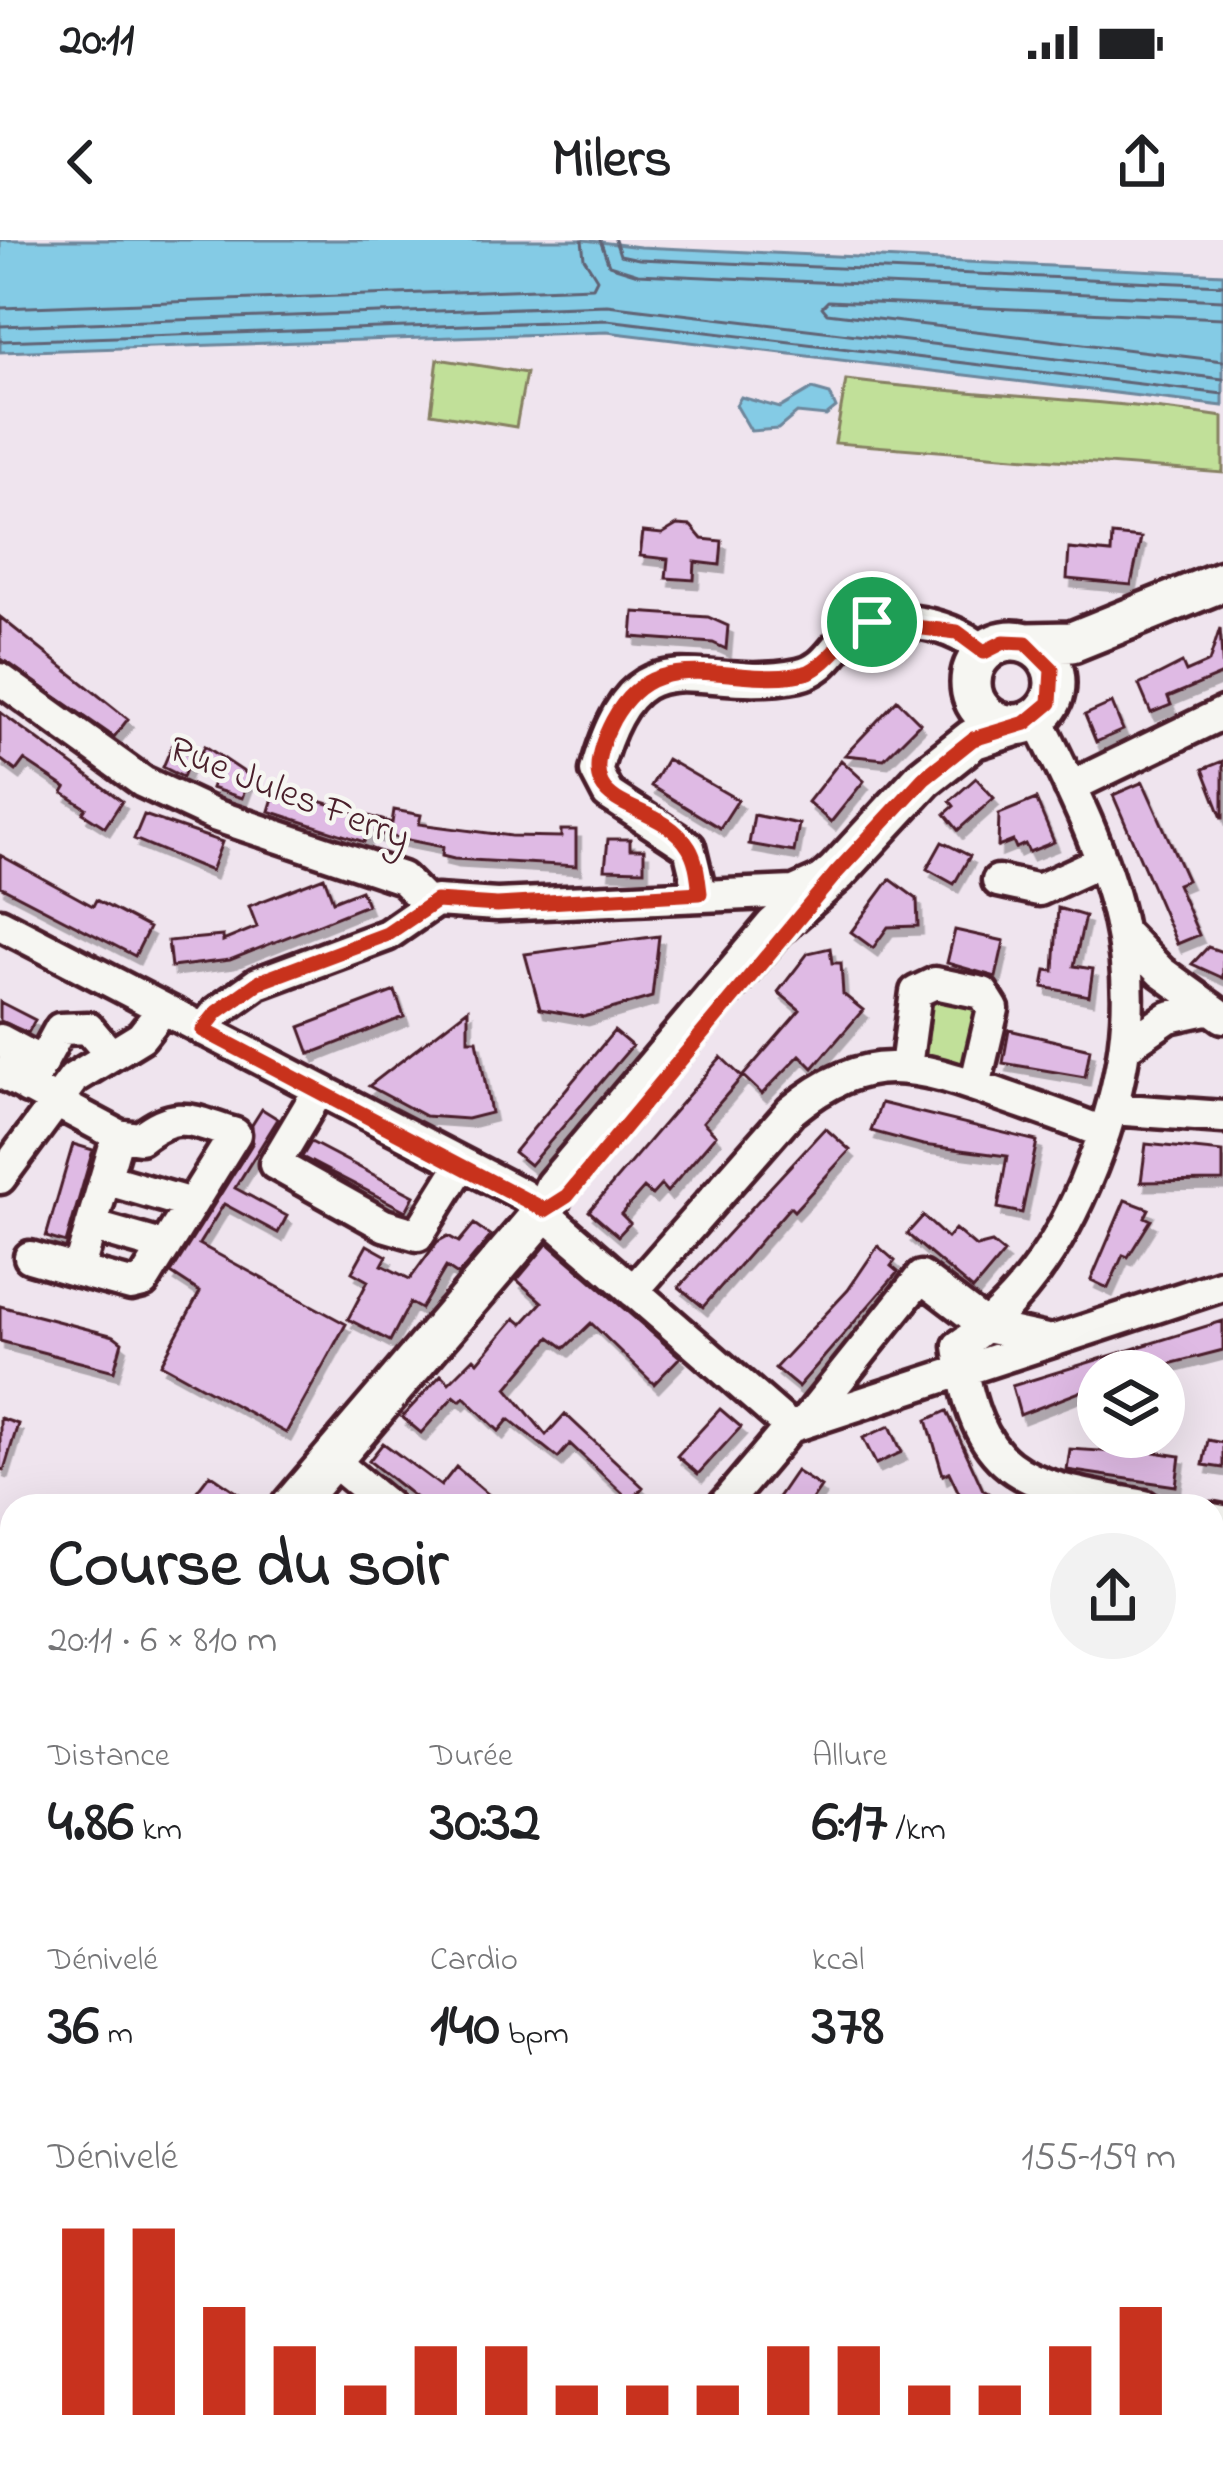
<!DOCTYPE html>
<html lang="fr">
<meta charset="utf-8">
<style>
body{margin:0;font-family:"Indie Flower",sans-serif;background:#f2f2f2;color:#202124;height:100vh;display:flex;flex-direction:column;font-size:45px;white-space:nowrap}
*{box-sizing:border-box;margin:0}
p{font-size:39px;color:#757577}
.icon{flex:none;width:66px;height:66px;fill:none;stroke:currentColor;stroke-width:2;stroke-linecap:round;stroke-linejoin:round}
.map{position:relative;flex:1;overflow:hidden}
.details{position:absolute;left:0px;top:1254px;width:1224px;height:975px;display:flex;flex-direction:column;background:#fff;border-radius:36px 36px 0 0;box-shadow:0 12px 48px #0002}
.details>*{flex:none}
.fabs{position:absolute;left:1077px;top:1110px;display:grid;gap:24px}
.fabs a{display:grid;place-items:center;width:108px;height:108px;border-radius:50%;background:#fff;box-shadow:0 12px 48px #0002;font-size:60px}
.pin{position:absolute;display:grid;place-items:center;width:102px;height:102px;color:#fff;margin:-51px;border:6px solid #fff;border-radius:50%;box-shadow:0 3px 12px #0007}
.round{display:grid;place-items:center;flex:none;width:126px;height:126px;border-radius:63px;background:#f2f2f2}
.overview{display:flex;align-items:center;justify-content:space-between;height:204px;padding:0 48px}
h1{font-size:66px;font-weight:700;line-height:90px}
.metrics{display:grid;grid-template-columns:repeat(3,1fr);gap:18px;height:204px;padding:12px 48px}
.metrics div{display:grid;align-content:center}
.metrics b{font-size:60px;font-weight:700}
.metrics small{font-size:33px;font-weight:400}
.metrics p{font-size:33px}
.chart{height:336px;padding:24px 48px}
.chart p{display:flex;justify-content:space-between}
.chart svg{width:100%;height:216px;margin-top:12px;stroke:#c8321e;stroke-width:6}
.status{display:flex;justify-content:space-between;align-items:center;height:84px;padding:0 60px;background:#fff;direction:ltr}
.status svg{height:33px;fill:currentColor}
header{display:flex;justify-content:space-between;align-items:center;height:156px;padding:0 48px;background:#fff;font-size:54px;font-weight:700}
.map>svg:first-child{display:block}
.green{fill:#c1e099;stroke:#868062;stroke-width:3}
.water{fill:#84cbe5;stroke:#6d869b;stroke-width:3}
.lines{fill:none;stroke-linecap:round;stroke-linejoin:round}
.shore{stroke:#616475;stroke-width:3}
.building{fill:#dfbae4;stroke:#4a1f2b;stroke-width:3;filter:url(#shadow)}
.minor-casing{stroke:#4a1f2b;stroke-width:39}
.major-casing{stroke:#4a1f2b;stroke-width:48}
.minor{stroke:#f6f6f2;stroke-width:30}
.major{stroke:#f6f6f2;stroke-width:39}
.route-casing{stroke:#fff;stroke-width:24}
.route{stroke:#c8321e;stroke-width:15}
.labels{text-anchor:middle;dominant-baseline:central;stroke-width:9;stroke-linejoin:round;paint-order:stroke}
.street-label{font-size:39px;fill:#4a1f2b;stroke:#f6f6f2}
</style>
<div class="status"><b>20:11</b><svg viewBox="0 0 49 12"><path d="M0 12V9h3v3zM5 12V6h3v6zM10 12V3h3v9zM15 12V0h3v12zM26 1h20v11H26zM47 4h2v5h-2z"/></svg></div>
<header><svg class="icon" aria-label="back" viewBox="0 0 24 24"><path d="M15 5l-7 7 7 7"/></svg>Milers<svg class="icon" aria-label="share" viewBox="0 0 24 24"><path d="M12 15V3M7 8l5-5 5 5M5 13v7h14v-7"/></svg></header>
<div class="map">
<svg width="1223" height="2227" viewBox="0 0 1223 2227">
<defs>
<filter id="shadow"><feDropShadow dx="4.5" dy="8" stdDeviation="0" flood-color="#0004"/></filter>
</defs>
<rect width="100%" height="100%" fill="#efe4ee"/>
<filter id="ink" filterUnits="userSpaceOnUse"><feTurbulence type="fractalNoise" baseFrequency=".00833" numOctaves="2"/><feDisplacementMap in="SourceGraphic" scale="24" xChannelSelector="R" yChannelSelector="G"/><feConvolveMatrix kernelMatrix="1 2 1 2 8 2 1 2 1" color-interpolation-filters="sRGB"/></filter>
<g filter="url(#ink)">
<path class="green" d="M 438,119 L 526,133 L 516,187 L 431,173 Z
M 846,140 C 972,156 1098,158 1223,177 L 1223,233 L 835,203 Z
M 927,752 L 981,761 L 973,828 L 916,813 Z"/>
<path class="water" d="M 0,0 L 584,0 L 640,7 L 1223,34 L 1223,166 L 607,92 L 0,112 Z
M 812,149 L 830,154 L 836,168 L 826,176 L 797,173 L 778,189 L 751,191 L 736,165 L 741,157 L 780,168 Z"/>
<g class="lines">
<path class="shore" d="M 600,0 L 609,25 L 638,34 L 1223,60
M 615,0 L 620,15 L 639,19 L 1223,45
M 0,68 L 593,47 L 597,39 L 584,18 L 582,0
M 1223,78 L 828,61 L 822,67 L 827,73 L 1223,121
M 0,86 L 607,65 L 1223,139
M 0,101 L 607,80 L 1223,154"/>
</g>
<path class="building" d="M 677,285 L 691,286 L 702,299 L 722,301 L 720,325 L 695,322 L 694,340 L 666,338 L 668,319 L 640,316 L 643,292 L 662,294 Z
M 1112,295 L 1141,298 L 1131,345 L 1067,339 L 1069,309 L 1111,313 Z
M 634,372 L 708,377 L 728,386 L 726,409 L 713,403 L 632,397 Z
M 0,377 L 128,479 L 114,497 L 0,418 Z
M 1220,388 L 1223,434 L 1168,457 L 1171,465 L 1151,473 L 1139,445 L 1182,423 L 1186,432 L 1209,422 Z
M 897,460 L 920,483 L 884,519 L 845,515 Z
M 1112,463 L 1123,490 L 1096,502 L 1085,475 Z
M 0,472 L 122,561 L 105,587 L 83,573 L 86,568 L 63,553 L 66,548 L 24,520 L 16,531 L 0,519 Z
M 172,506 L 192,515 L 183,537 L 163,527 Z
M 205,506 L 250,536 L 242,558 L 211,548 L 216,535 L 195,525 Z
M 667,519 L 738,560 L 720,588 L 651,546 Z
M 841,520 L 864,541 L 831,582 L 808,562 Z
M 1223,521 L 1223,578 L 1222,578 L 1203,529 Z
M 976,538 L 994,558 L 958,590 L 945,574 L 954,566 L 950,561 Z
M 1143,542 L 1187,640 L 1177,644 L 1199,695 L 1177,704 L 1113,555 Z
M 276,548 L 392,583 L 394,570 L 421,575 L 419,584 L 511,596 L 561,597 L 561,590 L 576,590 L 576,626 L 454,619 L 442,616 L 443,607 L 368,592 L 364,602 L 269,571 Z
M 1036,559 L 1054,602 L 1029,612 L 1025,604 L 1016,608 L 1013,601 L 998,607 L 999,574 Z
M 144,575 L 222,602 L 211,631 L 134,599 Z
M 754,575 L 799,584 L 794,612 L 749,604 Z
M 608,599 L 630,599 L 630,609 L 644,609 L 644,630 L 605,629 Z
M 942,602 L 970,616 L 954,644 L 927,629 Z
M 0,615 L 93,666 L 96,660 L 149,688 L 135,716 L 0,646 Z
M 324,637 L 333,661 L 361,650 L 367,665 L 230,720 L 171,727 L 168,701 L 223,696 L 223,701 L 257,687 L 249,666 Z
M 890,639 L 917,659 L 918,686 L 888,687 L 873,708 L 851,692 Z
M 1058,668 L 1085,676 L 1074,726 L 1093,729 L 1089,756 L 1043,747 L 1046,730 L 1054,731 Z
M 955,690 L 1004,701 L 996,737 L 947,723 Z
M 659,696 L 652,757 L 584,777 L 540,769 L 525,714 Z
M 1208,707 L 1223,712 L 1223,738 L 1192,724 Z
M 830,708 L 832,723 L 841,723 L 843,754 L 863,770 L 813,828 L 800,815 L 762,854 L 743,836 L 800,770 L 778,752 L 808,713 Z
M 395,751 L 404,777 L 310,814 L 300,787 Z
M 0,762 L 35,780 L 28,793 L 0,781 Z
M 468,769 L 468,800 L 477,800 L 491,873 L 467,879 L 425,876 L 369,846 Z
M 1009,790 L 1090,809 L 1085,837 L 1003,823 Z
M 614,791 L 632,806 L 530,925 L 514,912 Z
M 721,817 L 742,837 L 703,882 L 716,895 L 667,952 L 661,945 L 652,955 L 644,948 L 621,974 L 630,983 L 618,996 L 589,971 Z
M 881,863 L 1037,901 L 1022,973 L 998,968 L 1007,916 L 923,905 L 871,891 Z
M 262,869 L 278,879 L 235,948 L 287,976 L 278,993 L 224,964 L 199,1004 L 346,1084 L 286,1193 L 161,1124 L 200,1052 L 171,1033 L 252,904 L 252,885 Z
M 825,888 L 850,910 L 794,971 L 790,967 L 703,1067 L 679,1047 Z
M 311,902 L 414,956 L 406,971 L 302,917 Z
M 73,904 L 93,910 L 66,1003 L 46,997 Z
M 1146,904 L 1223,912 L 1223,941 L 1141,942 Z
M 1125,960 L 1149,969 L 1145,977 L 1151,980 L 1128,1017 L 1123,1015 L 1108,1048 L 1091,1040 Z
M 923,976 L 947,998 L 955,989 L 976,1007 L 992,1003 L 1004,1013 L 973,1050 L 907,994 Z
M 474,984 L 491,996 L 458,1035 L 446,1027 L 421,1069 L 410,1063 L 390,1101 L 348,1079 L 368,1041 L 352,1032 L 367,1005 L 387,1016 L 382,1025 L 410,1039 L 437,1002 L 448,996 L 459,1002 Z
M 548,1003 L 680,1117 L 654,1144 L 591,1083 L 565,1108 L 550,1097 L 507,1148 L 546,1195 L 565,1174 L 643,1247 L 631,1261 L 570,1204 L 558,1218 L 509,1179 L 499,1191 L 464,1157 L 460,1161 L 454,1156 L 421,1193 L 402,1177 L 441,1135 L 449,1143 L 474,1118 L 478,1122 L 515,1078 L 522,1084 L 542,1062 L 517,1040 Z
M 878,1006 L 895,1021 L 891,1026 L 898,1032 L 798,1147 L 775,1128 L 848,1050 Z
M 0,1066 L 114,1096 L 122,1102 L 114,1131 L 0,1101 Z
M 1223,1081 L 1223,1110 L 1142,1131 L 1098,1131 L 1098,1145 L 1020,1175 L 1012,1146 Z
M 720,1169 L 741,1187 L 698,1234 L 677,1216 Z
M 947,1171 L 983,1250 L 1011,1266 L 965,1266 L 949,1232 L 943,1235 L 927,1180 Z
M 0,1178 L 18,1184 L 4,1230 L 0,1229 Z
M 890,1186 L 902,1212 L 876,1224 L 863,1198 Z
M 1133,1199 L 1155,1202 L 1154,1212 L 1180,1216 L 1176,1246 L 1067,1230 L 1070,1209 L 1131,1213 Z
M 1208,1200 L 1223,1203 L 1223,1228 L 1203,1225 Z
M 383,1203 L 441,1246 L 456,1227 L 502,1266 L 426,1266 L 369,1221 Z
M 796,1231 L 821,1247 L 808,1266 L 772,1266 Z
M 210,1234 L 257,1266 L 194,1266 L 199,1259 L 193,1256 Z"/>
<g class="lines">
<defs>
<path id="minor" d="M 0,439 L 143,542 L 214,575 L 402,638 L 428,664
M 1070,547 L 1223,473
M 998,641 L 1039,650 L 1100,622
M 700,653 L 689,607 L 608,554 L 596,531 C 637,384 693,456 799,435 C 828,429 833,404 855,390 C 888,369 959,385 984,413
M 0,684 L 523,955 L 790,1187
M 1126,696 L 1161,732 L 1223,777
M 203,790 L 217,772 L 258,743 L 387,695 L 436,661 L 497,665 L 794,652 L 821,640
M 0,800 L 41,822
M 1127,806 L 1169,777 L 1211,768
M 906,827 L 916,752 L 935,743 L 983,753 L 993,769 L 975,846
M 0,832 L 118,895 L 140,898 C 179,868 191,881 235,894 L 143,1042 L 131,1045 L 78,1031 L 118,895
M 28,848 L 60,789 L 88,788 L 109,813
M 319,850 L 275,924 L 384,985 L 418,995 L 462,924
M 1112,869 L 1223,877
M 1104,893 C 1075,978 1035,1054 959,1106 C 977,1242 1026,1244 1144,1266
M 0,938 L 74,838 L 141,797 L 163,769
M 105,939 L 191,964
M 91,986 L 165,1007
M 30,1017 L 78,1031
M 633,1051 L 791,871 C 866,809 914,824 998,854 C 1034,867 1069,878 1104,893 C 1159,726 1111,627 1037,478
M 805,1182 L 921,1037 L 987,1087 L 1051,1101
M 332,1220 L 387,1266
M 723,1266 L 790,1187 L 1223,1045
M 1212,1279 L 1223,1281
M 1212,1500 L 1223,1473
M 0,1771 L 12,1774
M 0,2212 L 12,2181
M 986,2217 L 998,2227
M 303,2227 L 308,2217
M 566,2227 L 572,2217
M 833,2227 L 838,2217"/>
<path id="major" d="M971 443a42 42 0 1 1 84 0a42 42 0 1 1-84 0Z
M 1026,403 L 1072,402 L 1223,341
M 292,1266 L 545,970 L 555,947 L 775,687 L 837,632 L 924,538 L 973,499 L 1014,486
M 0,1603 L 12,1589"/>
</defs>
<use href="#minor" class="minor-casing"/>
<use href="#major" class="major-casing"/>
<use href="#minor" class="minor"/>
<use href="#major" class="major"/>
</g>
</g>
<g class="lines" filter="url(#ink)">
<defs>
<path id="route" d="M 872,382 L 957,392 L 984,412 L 1004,402 L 1026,403 L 1052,429 L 1050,463 L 1026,483 L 973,499 L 924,538 L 837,632 L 567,956 L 545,970 L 203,790 L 217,772 L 259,742 L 387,694 L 436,661 L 497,665 L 700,653 C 698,638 697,621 689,608 C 656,553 561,580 613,480 C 624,460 638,444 660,437 C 707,423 761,446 809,432 C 834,419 844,393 872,382 Z"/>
</defs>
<use href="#route" class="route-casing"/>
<use href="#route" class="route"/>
</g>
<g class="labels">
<g class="street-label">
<text transform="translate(289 555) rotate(21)">Rue Jules Ferry</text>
</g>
</g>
</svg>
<div class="fabs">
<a><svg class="icon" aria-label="layers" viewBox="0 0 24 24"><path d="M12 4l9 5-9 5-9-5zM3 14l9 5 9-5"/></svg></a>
</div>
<div class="pin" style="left:872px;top:382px;background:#1e9e55"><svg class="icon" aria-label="arrive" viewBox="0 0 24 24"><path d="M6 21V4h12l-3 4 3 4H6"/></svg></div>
<section class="details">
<div class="overview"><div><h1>Course du soir</h1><p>20:11 · 6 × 810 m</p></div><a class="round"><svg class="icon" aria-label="share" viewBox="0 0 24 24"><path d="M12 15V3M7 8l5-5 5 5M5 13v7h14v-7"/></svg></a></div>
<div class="metrics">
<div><p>Distance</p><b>4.86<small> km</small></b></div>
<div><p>Durée</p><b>30:32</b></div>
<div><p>Allure</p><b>6:17<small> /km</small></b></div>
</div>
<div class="metrics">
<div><p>Dénivelé</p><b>36<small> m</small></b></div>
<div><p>Cardio</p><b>140<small> bpm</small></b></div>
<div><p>kcal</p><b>378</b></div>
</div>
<div class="chart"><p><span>Dénivelé</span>155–159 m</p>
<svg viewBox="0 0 160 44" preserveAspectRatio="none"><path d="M5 44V6M15 44V6M25 44V22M35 44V30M45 44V38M55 44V30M65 44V30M75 44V38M85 44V38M95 44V38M105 44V30M115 44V30M125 44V38M135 44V38M145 44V30M155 44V22"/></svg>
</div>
</section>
</div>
